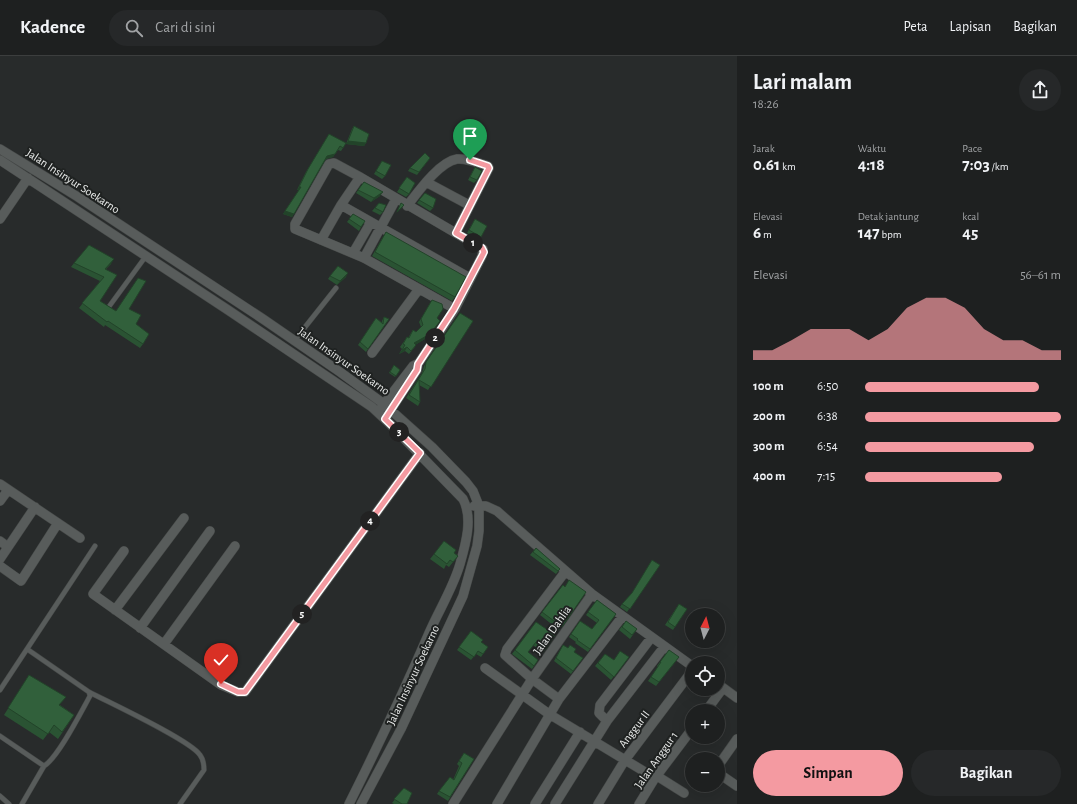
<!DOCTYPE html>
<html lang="id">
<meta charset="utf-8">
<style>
body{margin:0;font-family:"Alegreya Sans",sans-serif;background:#262829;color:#f1f3f6;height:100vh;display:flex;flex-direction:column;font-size:15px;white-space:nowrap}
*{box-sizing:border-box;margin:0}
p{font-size:13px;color:#a1a3a5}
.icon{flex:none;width:22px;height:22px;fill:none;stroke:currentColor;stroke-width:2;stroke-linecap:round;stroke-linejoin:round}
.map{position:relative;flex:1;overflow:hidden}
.details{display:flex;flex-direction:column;background:#1e2020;width:340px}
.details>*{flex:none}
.needle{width:26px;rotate:6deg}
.fabs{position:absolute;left:685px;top:552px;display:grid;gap:8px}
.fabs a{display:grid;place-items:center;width:40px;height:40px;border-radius:50%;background:#1e2020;box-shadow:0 4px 16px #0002,0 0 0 1px #3c3e3e;font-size:20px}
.pin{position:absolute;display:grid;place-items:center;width:34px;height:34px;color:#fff;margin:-41px -17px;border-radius:50% 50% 50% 0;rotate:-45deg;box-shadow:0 0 4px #0007}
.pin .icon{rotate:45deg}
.km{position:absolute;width:20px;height:20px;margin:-10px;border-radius:50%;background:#222;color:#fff;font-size:11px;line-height:20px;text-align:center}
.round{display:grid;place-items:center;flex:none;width:42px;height:42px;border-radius:21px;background:#262829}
.overview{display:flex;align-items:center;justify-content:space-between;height:68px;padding:0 16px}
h1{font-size:22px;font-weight:700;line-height:30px}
.stats{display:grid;grid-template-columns:repeat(3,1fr);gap:6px;height:68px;padding:4px 16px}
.stats div{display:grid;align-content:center}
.stats b{font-size:17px;font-weight:700}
.stats small{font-size:11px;font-weight:400}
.stats p{font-size:11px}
.chart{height:112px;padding:8px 16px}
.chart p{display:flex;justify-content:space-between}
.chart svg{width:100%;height:72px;margin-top:4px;fill:#f49aa1;opacity:.7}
.button{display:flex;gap:8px;margin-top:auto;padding:8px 16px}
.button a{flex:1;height:46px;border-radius:24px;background:#f49aa1;color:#111;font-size:16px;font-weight:700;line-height:46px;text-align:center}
.button a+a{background:#262829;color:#f1f3f6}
ul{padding:0 16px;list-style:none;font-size:13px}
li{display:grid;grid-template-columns:64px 48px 1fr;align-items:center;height:30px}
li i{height:10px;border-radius:5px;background:#f49aa1}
header{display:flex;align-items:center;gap:24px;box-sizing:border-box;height:56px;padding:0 20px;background:#1e2020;border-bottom:1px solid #3c3e3e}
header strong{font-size:19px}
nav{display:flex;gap:22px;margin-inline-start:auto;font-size:14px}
.search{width:280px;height:36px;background:#262829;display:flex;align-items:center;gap:10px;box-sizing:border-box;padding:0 14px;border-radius:22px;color:#a1a3a5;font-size:15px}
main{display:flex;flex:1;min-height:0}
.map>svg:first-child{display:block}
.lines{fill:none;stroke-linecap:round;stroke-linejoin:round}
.service-casing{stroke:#454847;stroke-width:5.5}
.minor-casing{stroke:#454847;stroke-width:10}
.service{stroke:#585c5b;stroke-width:4.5}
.minor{stroke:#585c5b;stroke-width:9}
.wall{fill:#2a5333}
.shaded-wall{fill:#224329}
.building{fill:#31603b;stroke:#224329}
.route-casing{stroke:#fff;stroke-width:8}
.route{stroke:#f49aa1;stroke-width:5}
.labels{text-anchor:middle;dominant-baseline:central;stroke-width:4;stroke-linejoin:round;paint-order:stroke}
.street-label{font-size:12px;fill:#e9ebea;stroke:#1f2221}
</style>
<header>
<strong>Kadence</strong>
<div class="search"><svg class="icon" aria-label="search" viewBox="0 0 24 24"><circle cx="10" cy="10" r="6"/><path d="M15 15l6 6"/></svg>Cari di sini</div>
<nav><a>Peta</a><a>Lapisan</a><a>Bagikan</a></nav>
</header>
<main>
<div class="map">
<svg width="737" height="748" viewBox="0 0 737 748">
<rect width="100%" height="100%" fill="#282b2b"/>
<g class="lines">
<defs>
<path id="service" d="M 108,252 L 146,200
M 294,285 L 336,232
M 27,593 L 95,490
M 0,634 L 27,593 L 89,636 L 90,640 C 81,656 58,702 44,710
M 89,636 C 110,647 190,684 200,699 C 204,704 204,709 204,714 L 180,748
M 0,680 L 44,710 L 22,748
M 0,740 L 9,748"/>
<path id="minor" d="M 0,93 L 78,141 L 263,263 L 340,316 L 384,348 L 432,391 L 466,426 L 473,435 L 479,450 L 479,475 L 477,490 L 463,540 L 401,673 L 361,748
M 0,104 L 228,254 L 372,351 L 389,367 L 463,443 C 473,462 466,487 460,508 C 453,532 439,554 429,577 C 404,635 377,692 349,748
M 360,121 L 334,107 L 329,108 L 295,168 L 295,173 L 364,202 L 455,253
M 426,126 L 469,149
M 341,149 L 470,222
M 407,150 C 418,136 439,106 457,103 C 467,102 478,107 488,110 L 489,112 L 456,177
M 0,163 L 28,122
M 321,184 L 341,149 L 360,121 L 483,193 L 482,200 L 455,253 L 418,308 L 417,314 L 388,358
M 353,197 L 371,166
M 364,202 L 396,143
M 372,297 L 419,233
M 381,352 L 413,310 L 417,308
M 0,428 L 80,482
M 0,445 L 8,434
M 474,450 L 486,450 L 497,455 L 592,538 L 692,610
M 0,485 L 4,488
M 124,495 L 93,538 L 221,629 L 238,636 L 245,636 L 420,397
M 0,503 L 35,451
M 0,510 L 21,525 L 58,467
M 115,554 L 184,462
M 140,572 L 210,475
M 164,588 L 235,490
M 485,612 L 549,658 L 655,722
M 718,628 L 737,642
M 559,643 L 532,623 L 505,599 L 507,593 L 565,516
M 706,655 L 723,632
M 607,665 L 599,657 L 600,649 L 651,582
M 718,710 L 737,683
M 718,717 L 737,730
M 657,720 L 684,737
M 453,748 L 532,623 L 592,538
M 497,748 L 559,643 L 622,561
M 535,748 L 580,676
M 555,748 L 607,665 L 664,591
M 598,748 L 625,704 L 692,615
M 639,748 L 655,722 L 692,673"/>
</defs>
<use href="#service" class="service-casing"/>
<use href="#minor" class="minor-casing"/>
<use href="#service" class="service"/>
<use href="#minor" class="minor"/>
</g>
<path class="wall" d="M 354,70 L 366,87 L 364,90 L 346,88 L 352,73 Z
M 329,78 L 343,92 L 341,95 L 338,94 L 333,101 L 326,103 L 292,161 L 283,158 L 299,134 L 297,134 L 306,116 Z
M 430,102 L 417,119 L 408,115 L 410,112 Z
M 382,105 L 385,120 L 382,123 L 374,118 Z
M 475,111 L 477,124 L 474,127 L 468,124 Z
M 407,121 L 409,138 L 406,141 L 397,136 Z
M 364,126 L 380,140 L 371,146 L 356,137 Z
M 425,137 L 433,152 L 430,155 L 417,147 Z
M 379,147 L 383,156 L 380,159 L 372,155 Z
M 353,158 L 361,171 L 359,175 L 347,166 Z
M 475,163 L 481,181 L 479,184 L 467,177 Z
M 386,176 L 455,241 L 452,245 L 372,200 Z
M 74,207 L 111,208 L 106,213 L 100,245 L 116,255 L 129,253 L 136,268 L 143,288 L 140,292 L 105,269 L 104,271 L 79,252 L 100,225 L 71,211 Z
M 330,220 L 346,221 L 337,229 L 328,223 Z
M 432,244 L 437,262 L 440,265 L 428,281 L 415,289 L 416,289 L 414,292 L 409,298 L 405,295 L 399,298 L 402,293 L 400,291 L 407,281 L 408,282 L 413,274 L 416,276 L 421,271 L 419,266 Z
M 460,257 L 473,265 L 428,334 L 419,329 L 420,346 L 418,350 L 406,342 L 422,317 L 424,310 Z
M 384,261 L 389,263 L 366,296 L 358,289 L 376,262 L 382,267 L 382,265 Z
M 394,309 L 400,314 L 395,321 L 389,317 Z
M 536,492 L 560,513 L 556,518 L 530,499 Z
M 454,497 L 458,500 L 449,511 L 446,509 L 444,513 L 430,503 L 434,498 Z
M 660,509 L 627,556 L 620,551 L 622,548 Z
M 563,529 L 565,531 L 586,536 L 559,574 L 540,559 Z
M 597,544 L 616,558 L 588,596 L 575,587 L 576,586 L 569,581 L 580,565 L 592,573 L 597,567 L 586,559 Z
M 679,548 L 687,553 L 673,574 L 665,569 Z
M 626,565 L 637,573 L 630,583 L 619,574 Z
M 536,566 L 555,579 L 543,597 L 533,589 L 528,596 L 538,604 L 532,613 L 512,598 Z
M 471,575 L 481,586 L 488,591 L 481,601 L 476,598 L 471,604 L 457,594 Z
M 700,585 L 713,585 L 709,591 Z
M 563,589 L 583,602 L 571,618 L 554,605 Z
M 669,594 L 679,601 L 656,630 L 648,625 L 658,611 L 657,610 Z
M 605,598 L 614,604 L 629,601 L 611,624 L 595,610 Z
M 29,619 L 60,649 L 74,659 L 58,683 L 49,676 L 43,684 L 4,659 Z
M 692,625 L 692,631 L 689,629 Z
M 695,633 L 700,633 L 698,635 Z
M 464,697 L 474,703 L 448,745 L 437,738 L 439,735 L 453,724 L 459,710 L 457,708 Z
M 404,732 L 407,748 L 394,748 L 392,747 Z"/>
<path class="shaded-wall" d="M 348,85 L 366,87 L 364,90 L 346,88 Z
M 335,98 L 333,101 L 325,103 L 327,100 Z
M 299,131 L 301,131 L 299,134 L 297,134 Z
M 383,136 L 380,140 L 371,146 L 374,142 Z
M 404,149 L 402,152 L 394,159 Z
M 285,155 L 294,158 L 292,161 L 283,158 Z
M 114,203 L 111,208 L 101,217 L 105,213 Z
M 348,217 L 346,221 L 337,229 L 340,225 Z
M 430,278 L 428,281 L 412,291 L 414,287 Z
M 407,291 L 405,295 L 399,298 L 402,294 Z"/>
<path class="building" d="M 354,70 L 369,78 L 366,87 L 348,85 Z
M 329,78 L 346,87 L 343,92 L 340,90 L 335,98 L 327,100 L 294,158 L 285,155 L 301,131 L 299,131 L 308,113 Z
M 425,97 L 430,102 L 419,116 L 410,112 Z
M 382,105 L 391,109 L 385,120 L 376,115 Z
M 475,111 L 482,115 L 477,124 L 470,121 Z
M 407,121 L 415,127 L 409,138 L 399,132 Z
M 364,126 L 383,136 L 374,142 L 358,134 Z
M 425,137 L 436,143 L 433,152 L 419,144 Z
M 379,147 L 386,149 L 383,156 L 375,152 Z
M 401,147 L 404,149 L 397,156 Z
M 353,158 L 365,165 L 361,171 L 349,163 Z
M 475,163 L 487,170 L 481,181 L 469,174 Z
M 386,176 L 466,221 L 455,241 L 375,196 Z
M 89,189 L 114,203 L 105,213 L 117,219 L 100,245 L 116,255 L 138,222 L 146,225 L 129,253 L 141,259 L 136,268 L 149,278 L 143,288 L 108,265 L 107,266 L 82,247 L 104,221 L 74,207 Z
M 338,210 L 348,217 L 340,225 L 330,220 Z
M 432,244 L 442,248 L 443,253 L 437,262 L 440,265 L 430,278 L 414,287 L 416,289 L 411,295 L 407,291 L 402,294 L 405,289 L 403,288 L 407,281 L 409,282 L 413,274 L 416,276 L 423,269 L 421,263 Z
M 460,257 L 473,265 L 431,331 L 419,324 L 420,346 L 409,339 L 425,313 L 426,306 Z
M 384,261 L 389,263 L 368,293 L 360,286 L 376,262 L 383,268 Z
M 394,309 L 400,314 L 396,320 L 390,316 Z
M 444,485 L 456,494 L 454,497 L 458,500 L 453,506 L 450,504 L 447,508 L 434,498 Z
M 536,492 L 560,513 L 558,515 L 533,496 Z
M 652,504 L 660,509 L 630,553 L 622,548 L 632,537 Z
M 569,524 L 586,536 L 562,571 L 542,556 L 563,529 L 565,531 Z
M 597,544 L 616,558 L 590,593 L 577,584 L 578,583 L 571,578 L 580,565 L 592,573 L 599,564 L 588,556 Z
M 679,548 L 687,553 L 675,571 L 668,566 Z
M 626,565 L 637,573 L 632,579 L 622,571 Z
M 536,566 L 555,579 L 545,594 L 536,586 L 528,596 L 538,604 L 534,610 L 515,594 Z
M 471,575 L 483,584 L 481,586 L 488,591 L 483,598 L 478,595 L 474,601 L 459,591 Z
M 707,585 L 713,585 L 711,588 Z
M 563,589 L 568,592 L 570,589 L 576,593 L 574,596 L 583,602 L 573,615 L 556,602 Z
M 669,594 L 679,601 L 659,626 L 651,621 L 661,606 L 660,606 Z
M 620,595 L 629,601 L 614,621 L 598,607 L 605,598 L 614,604 Z
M 29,619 L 66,641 L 59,649 L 74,659 L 62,676 L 54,669 L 48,678 L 8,652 Z
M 464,697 L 474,703 L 450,741 L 439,735 L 450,721 L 454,724 L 462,707 L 459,705 Z
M 404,732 L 412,737 L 407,748 L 402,748 L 394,743 Z"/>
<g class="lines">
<defs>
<path id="route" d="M 221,628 L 238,636 L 245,636 L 420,397 L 385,363 L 417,314 L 418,308 L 454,253 L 482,200 L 484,196 L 482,192 L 456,177 L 489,112 L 488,110 L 470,104"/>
</defs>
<use href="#route" class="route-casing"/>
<use href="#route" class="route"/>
</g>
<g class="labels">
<g class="street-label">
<text transform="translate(73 125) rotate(33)">Jalan Insinyur Soekarno</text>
<text transform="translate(344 305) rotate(35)">Jalan Insinyur Soekarno</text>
<text transform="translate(552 574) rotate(-55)">Jalan Dahlia</text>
<text transform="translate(413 619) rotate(-65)">Jalan Insinyur Soekarno</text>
<text transform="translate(634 673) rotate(-53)">Anggur II</text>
<text transform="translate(656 704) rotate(-55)">Jalan Anggur 1</text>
</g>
</g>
</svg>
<div class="fabs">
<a><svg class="needle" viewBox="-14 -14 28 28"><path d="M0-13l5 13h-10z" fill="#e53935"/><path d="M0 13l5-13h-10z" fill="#a1a3a5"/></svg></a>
<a><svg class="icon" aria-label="locate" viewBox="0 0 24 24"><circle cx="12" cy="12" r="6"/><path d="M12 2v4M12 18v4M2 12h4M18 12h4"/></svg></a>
<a>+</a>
<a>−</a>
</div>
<div class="pin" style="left:470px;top:104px;background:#1e9e55"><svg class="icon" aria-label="arrive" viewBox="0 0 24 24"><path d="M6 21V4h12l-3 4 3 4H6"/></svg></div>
<div class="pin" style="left:221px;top:628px;background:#d93025"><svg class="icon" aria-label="check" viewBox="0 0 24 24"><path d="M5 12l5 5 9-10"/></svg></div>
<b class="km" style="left:473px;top:187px">1</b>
<b class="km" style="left:435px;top:282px">2</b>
<b class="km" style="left:399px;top:376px">3</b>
<b class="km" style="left:370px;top:465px">4</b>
<b class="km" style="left:302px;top:558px">5</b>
</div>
<section class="details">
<div class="overview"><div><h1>Lari malam</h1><p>18:26</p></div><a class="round"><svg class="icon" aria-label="share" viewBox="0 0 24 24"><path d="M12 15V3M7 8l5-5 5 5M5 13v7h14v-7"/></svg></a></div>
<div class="stats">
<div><p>Jarak</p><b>0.61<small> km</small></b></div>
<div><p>Waktu</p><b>4:18</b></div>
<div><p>Pace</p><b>7:03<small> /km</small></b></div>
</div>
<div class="stats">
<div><p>Elevasi</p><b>6<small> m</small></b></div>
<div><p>Detak jantung</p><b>147<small> bpm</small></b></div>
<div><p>kcal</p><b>45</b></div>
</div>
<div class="chart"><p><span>Elevasi</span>56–61 m</p>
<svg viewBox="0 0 160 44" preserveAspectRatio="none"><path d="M0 44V38L10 38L20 32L30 25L40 25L50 25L60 32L70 25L80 12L90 6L100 6L110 12L120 25L130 32L140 32L150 38L160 38V44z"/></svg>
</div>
<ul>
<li><b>100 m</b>6:50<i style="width:89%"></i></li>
<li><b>200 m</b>6:38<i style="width:100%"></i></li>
<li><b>300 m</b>6:54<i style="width:86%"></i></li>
<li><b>400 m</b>7:15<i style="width:70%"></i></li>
</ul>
<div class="button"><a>Simpan</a><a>Bagikan</a></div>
</section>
</main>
